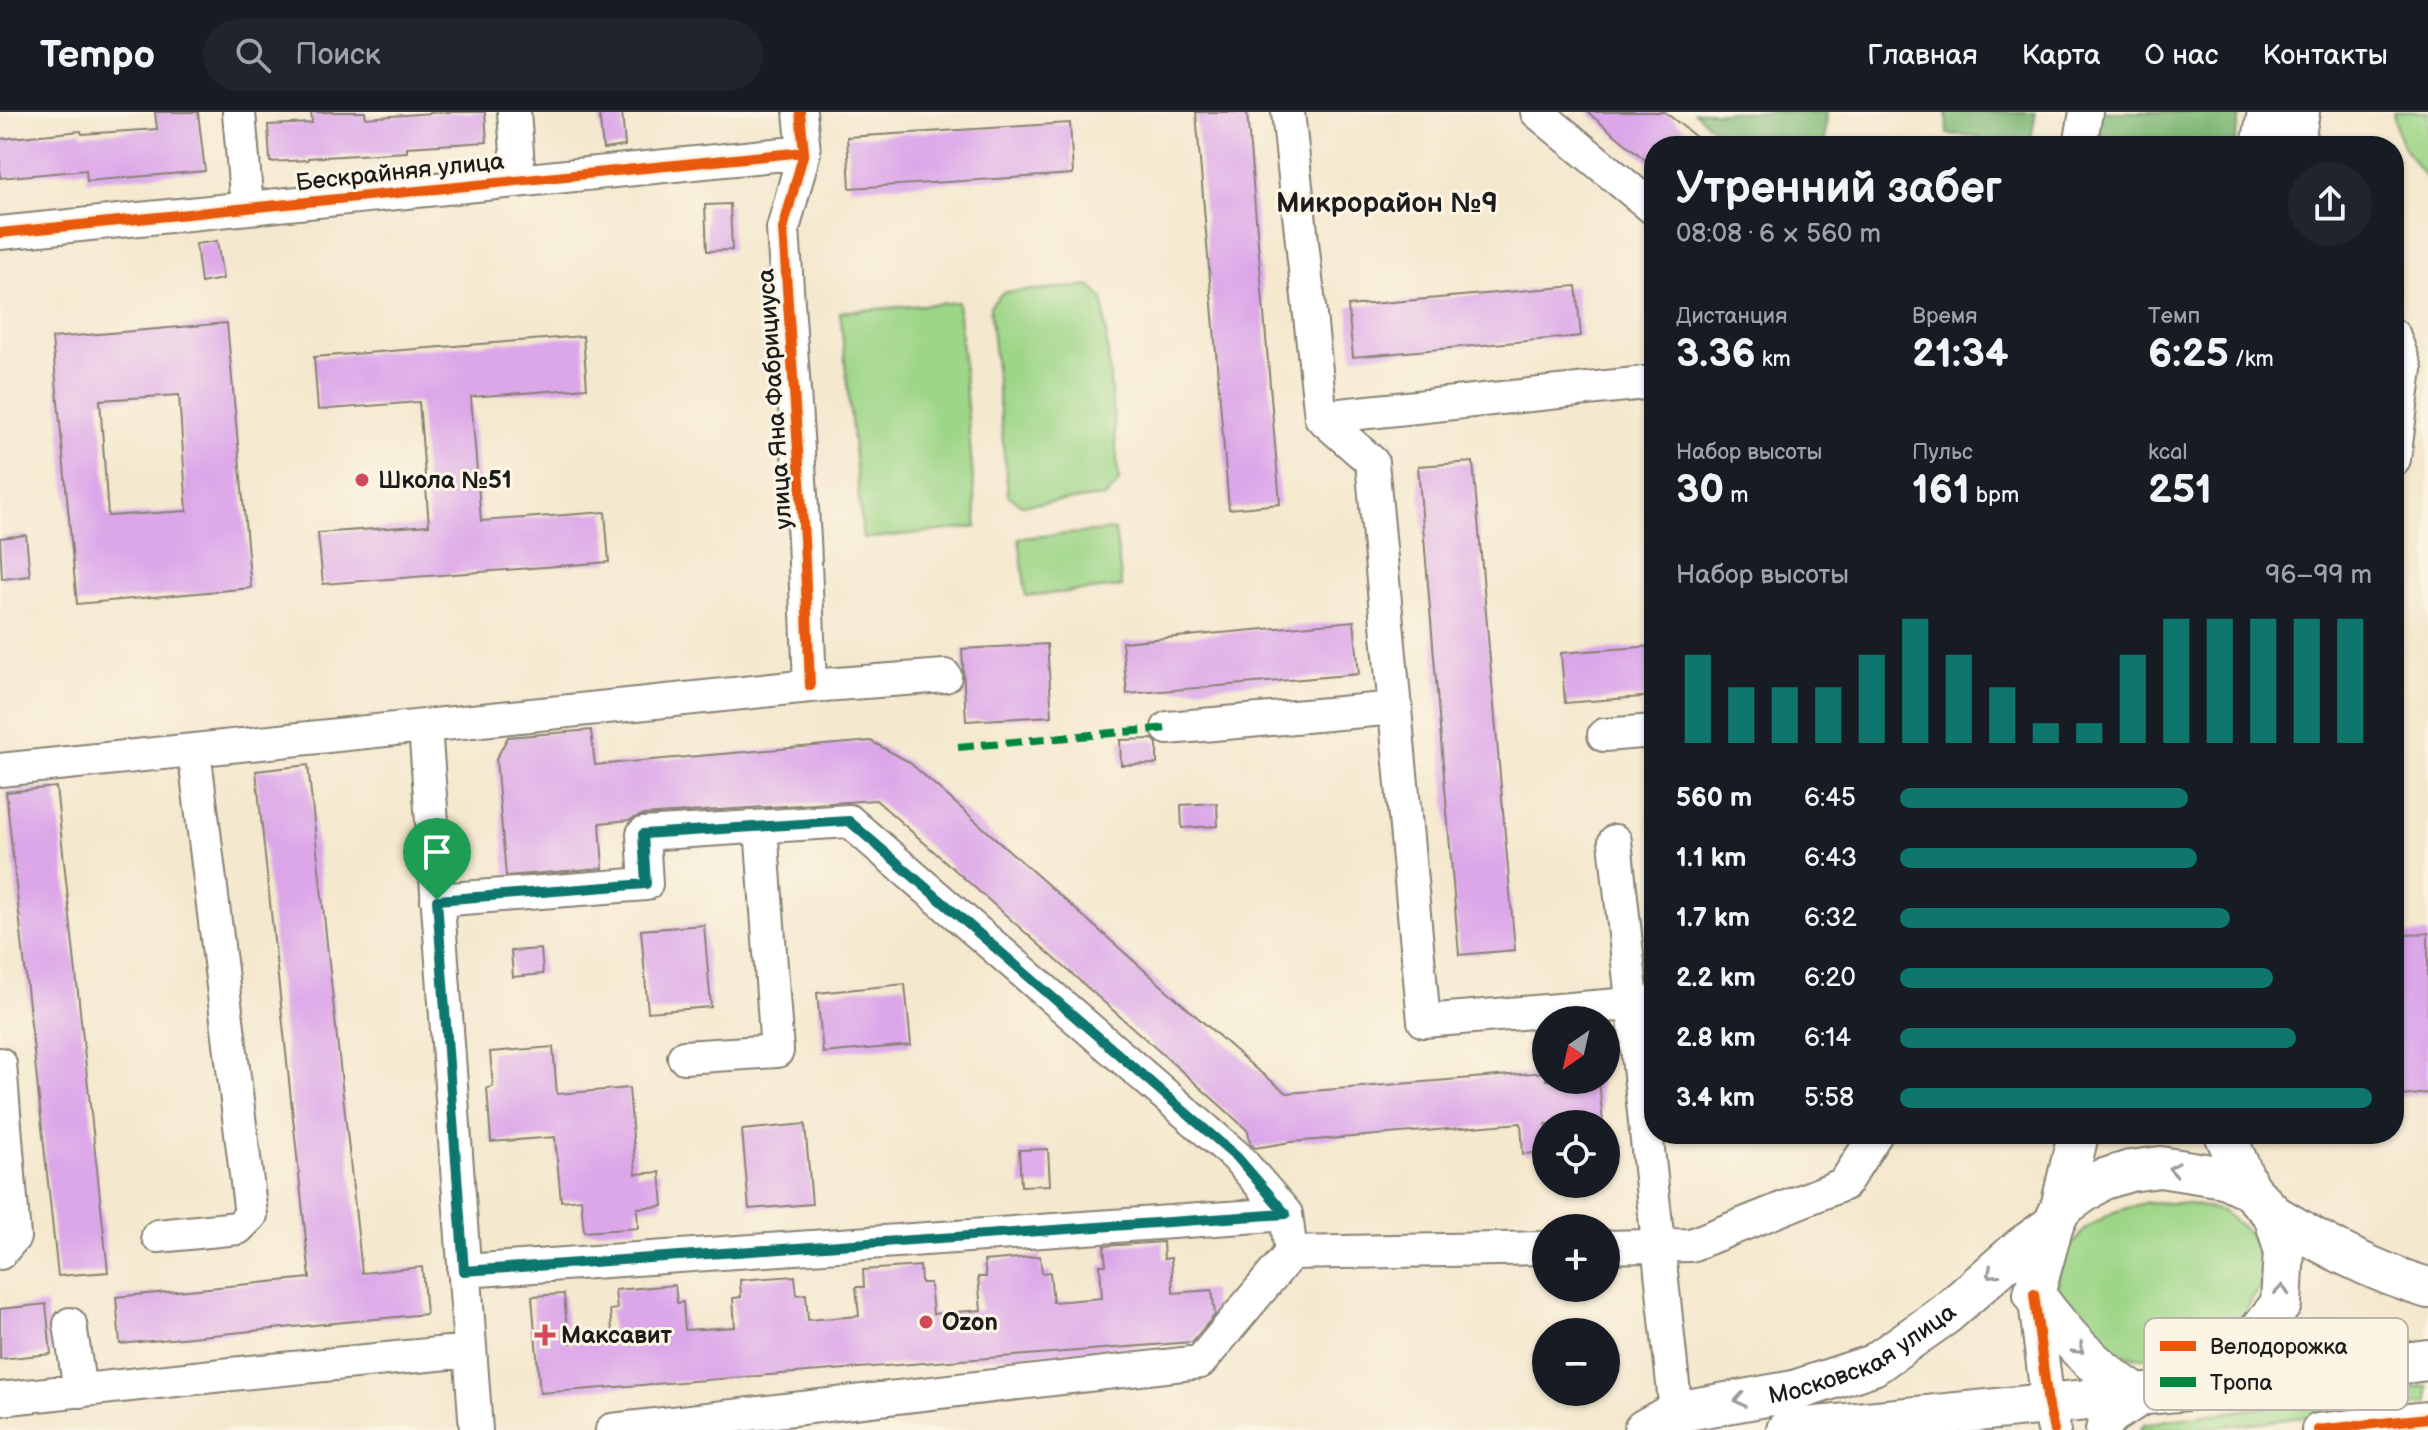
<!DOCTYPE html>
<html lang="ru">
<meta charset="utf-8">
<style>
body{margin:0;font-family:"Balsamiq Sans",sans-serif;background:#20242c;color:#f1f3f6;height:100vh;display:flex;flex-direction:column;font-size:30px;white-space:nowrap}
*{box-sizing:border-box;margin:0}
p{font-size:26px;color:#9ea1a6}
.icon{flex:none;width:44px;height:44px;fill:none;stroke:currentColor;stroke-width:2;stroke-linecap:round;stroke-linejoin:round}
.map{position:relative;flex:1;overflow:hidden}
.side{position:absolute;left:1644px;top:24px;width:760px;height:1008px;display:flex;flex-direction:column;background:#171b24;border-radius:32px;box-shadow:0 2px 6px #0004}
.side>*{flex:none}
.needle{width:52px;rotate:214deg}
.fabs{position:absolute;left:1532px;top:894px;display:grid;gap:16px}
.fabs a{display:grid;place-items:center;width:88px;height:88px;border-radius:50%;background:#171b24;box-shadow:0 2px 6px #0004;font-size:40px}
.pin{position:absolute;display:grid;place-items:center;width:68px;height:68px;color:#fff;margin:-82px -34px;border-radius:50% 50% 50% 0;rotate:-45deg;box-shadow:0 0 8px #0007}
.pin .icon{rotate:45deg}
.round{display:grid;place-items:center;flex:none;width:84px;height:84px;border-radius:42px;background:#20242c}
.headline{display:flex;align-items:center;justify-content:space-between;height:136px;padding:0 32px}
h1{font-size:44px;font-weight:600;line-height:60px}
.stats{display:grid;grid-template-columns:repeat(3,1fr);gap:12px;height:136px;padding:8px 32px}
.stats div{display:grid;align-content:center}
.stats b{font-size:40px;font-weight:600}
.stats small{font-size:22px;font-weight:400}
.stats p{font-size:22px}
.chart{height:224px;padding:16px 32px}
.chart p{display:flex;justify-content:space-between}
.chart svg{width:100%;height:144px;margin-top:8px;stroke:#0f766e;stroke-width:6}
ul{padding:0 32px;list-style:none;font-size:26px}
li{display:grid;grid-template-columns:128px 96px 1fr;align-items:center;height:60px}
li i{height:20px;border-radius:10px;background:#0f766e}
header{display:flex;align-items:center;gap:48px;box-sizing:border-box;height:112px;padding:0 40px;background:#171b24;border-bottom:2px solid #363941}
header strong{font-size:38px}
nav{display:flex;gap:44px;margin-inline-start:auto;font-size:28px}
.search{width:560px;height:72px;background:#20242c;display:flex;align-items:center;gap:20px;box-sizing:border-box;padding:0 28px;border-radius:44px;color:#9ea1a6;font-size:30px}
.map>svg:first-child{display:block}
.green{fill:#9ed688;stroke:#5d7952;stroke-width:2}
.forest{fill:#7eb774;stroke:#4d6a48;stroke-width:2}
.building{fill:#dca7e9;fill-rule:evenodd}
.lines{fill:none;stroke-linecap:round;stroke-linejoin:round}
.minor-casing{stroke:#888275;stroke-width:36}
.major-casing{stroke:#888275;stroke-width:44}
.minor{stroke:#fff;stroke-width:32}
.major{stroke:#fff;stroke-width:40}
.quiet{stroke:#00873e;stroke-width:8;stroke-dasharray:16 8;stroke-linecap:butt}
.cycleway-casing{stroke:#fcf5e5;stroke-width:15}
.cycleway{stroke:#e8590c;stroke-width:10}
.oneway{stroke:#999}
.route-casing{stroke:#fff;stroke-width:16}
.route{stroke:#0f766e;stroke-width:10}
.poi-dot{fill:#d1495b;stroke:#fcf5e5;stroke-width:3}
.labels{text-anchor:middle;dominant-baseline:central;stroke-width:6;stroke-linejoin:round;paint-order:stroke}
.street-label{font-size:24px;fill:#1c1c1c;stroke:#fcf5e5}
.poi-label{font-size:24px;font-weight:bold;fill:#1c1c1c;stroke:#fcf5e5;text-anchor:start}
.quarter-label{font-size:28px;font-weight:bold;fill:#1c1c1c;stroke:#fcf5e5}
.key{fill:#fcf5e5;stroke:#b9b4a9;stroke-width:2}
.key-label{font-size:22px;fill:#1c1c1c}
</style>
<header>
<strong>Tempo</strong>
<div class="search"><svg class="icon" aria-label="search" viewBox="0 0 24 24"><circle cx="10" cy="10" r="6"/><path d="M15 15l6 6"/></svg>Поиск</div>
<nav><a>Главная</a><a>Карта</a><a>О нас</a><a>Контакты</a></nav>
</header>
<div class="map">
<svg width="2428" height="1318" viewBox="0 0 2428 1318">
<rect width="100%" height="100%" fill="#fcf5e5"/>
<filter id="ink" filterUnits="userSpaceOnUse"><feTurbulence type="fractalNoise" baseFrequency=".0125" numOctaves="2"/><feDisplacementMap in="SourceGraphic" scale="16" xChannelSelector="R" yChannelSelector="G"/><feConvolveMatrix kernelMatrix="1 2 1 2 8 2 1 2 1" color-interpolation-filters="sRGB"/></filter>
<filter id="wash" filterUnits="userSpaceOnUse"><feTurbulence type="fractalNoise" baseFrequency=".006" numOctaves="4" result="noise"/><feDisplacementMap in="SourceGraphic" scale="32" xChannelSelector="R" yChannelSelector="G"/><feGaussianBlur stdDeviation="1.8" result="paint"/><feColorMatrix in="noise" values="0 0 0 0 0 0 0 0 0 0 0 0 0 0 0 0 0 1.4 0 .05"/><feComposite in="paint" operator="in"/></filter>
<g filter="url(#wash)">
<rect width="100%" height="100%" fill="#f4e8ce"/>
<path class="green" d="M 2393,0 L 2428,0 L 2428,67 C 2409,47 2397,28 2393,0 Z
M 1091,174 L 1103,187 L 1119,370 L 1106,385 L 1021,393 L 1008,383 L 990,194 L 1003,180 Z
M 958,190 L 977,415 L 863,427 L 840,200 Z
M 1115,418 L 1122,475 L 1026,484 L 1019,426 Z
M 2147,1090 L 2190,1092 L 2222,1099 L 2248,1120 L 2262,1146 L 2260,1175 L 2241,1206 L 2220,1224 L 2177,1242 L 2142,1246 L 2112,1240 L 2086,1225 L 2059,1186 L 2058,1162 L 2067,1139 L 2085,1117 L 2114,1100 Z
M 2428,1274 L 2428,1291 L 2190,1318 L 2140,1318 L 2144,1313 L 2167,1308 Z"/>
<path class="forest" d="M 1694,0 L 1827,0 L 1825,34 L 1733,34 Z
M 1946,0 L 2036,0 L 2030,34 L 1978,34 L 1978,24 L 1947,22 Z
M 2099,0 L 2241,0 L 2234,34 L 2092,34 Z"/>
<g id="blocks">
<path class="building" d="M 155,0 L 198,0 L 205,59 L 87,69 L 86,58 L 0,66 L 0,27 L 81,19 L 82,22 L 157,17 Z
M 311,0 L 365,0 L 366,6 L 444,0 L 485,0 L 487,30 L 407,35 L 407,40 L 308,46 L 308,48 L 270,50 L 268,13 L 312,11 Z
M 599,0 L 622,0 L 625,34 L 603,37 Z
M 1196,0 L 1247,0 L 1280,392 L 1229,397 Z
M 1587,0 L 1665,0 L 1707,34 L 1654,34 L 1654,55 Z
M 1070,11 L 1073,62 L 850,76 L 847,25 Z
M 730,92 L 732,138 L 707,139 L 705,93 Z
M 217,129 L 223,167 L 201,171 L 196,132 Z
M 1576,174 L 1581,224 L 1353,245 L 1348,194 Z
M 227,211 L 251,476 L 77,492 L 52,226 ZM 179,283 L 187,399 L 108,404 L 100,288 Z
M 583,224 L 587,276 L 471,285 L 481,409 L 605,400 L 609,450 L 323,472 L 318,421 L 429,413 L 419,290 L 318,298 L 314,245 Z
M 1473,350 L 1515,838 L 1459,843 L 1418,354 Z
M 26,423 L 30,464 L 2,467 L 0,426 Z
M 1354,509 L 1359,562 L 1127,582 L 1122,530 Z
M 1047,532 L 1052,604 L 966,609 L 962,537 Z
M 1654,534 L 1654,584 L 1565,591 L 1561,541 Z
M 591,618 L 595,653 L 871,629 L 909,650 L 1256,957 L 1287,981 L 1546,960 L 1546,968 L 1599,968 L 1603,1012 L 1546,1012 L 1546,1040 L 1523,1042 L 1521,1011 L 1291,1030 L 1255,1036 L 1250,1031 L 1248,1019 L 1222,995 L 876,688 L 642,703 L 630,708 L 600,711 L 603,756 L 506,764 L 496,647 L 508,625 Z
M 1153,627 L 1157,631 L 1157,652 L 1121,653 L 1120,628 Z
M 308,653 L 362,1161 L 422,1155 L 426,1202 L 120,1232 L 116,1185 L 310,1166 L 256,659 Z
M 56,675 L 108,1160 L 58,1164 L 6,680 Z
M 1217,691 L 1218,714 L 1182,716 L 1181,693 Z
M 704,813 L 711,895 L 648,900 L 641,818 Z
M 2428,821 L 2428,981 L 2394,985 L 2394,824 Z
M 541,837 L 543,862 L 513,865 L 511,839 Z
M 905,872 L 911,933 L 823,941 L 817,881 Z
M 553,935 L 557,982 L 629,976 L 636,1062 L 660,1060 L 663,1094 L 637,1096 L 638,1116 L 584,1120 L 581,1087 L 561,1089 L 555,1025 L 491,1030 L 487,976 L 493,975 L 490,940 Z
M 805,1012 L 812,1092 L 749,1097 L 742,1018 Z
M 1048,1037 L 1050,1073 L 1021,1074 L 1019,1038 Z
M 1163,1130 L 1164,1147 L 1171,1146 L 1173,1181 L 1212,1178 L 1215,1203 L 1192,1230 L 540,1281 L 532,1184 L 564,1182 L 568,1231 L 613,1228 L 610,1198 L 617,1197 L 615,1178 L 675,1173 L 677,1191 L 683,1190 L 685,1218 L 735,1215 L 733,1186 L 741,1185 L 740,1168 L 795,1164 L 797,1183 L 806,1182 L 808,1208 L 859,1204 L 856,1175 L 864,1175 L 863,1158 L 920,1154 L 921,1171 L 930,1171 L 933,1202 L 981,1198 L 978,1165 L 986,1165 L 984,1149 L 1040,1144 L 1042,1161 L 1050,1160 L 1053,1190 L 1102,1186 L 1100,1153 L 1106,1153 L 1104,1134 Z
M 46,1192 L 51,1242 L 0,1247 L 0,1197 Z"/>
</g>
</g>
<g filter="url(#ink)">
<use href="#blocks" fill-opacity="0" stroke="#888275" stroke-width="2"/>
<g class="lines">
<defs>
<path id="minor" d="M 239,0 L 247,96
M 514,0 L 519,68
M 800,0 L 804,40 L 783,117 L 804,427 L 810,574
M 1288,0 L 1321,305 L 1654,270
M 1537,0 L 1654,97
M 2080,34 L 2086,0
M 0,121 L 804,40
M 2394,224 L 2406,257 L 2394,347
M 1321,305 L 1372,350 L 1424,909 L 1654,890
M 425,614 L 476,1318
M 1168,616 L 1396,596
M 1604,623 L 1654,619
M 0,658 L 810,574 L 945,564
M 1615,729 L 1676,1300
M 437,788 L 646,772 L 643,722 L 849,709 L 1237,1045 L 1286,1102 L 1291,1141
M 684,945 L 777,939 L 761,715
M 0,952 L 14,1125 L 0,1141
M 158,1124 L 238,1116 L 251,1103 L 194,638
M 1606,1135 L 1691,1133 L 1844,1072 L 1876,1022
M 464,1159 L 1286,1102
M 2034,1182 L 2048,1292 L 2054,1318
M 70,1212 L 80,1279
M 0,1287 L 241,1261 L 469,1239
M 612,1318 L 1200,1250 L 1291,1141 L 1546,1136
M 2102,1318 L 2113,1305 L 2150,1282
M 2318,1318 L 2428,1306"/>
<g id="major">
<path d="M 2262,34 L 2268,0"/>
<path d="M 2293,34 L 2299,0"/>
<path d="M 2225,1022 L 2249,1077"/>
<path d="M 2061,1096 L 2078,1022"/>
<path d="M 2274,1103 C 2322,1132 2373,1160 2428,1176"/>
<path d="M 2135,1282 C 2091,1253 2065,1224 2034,1182 L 2053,1113 L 2061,1096 L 2101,1068 L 2130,1059 L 2160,1055 L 2224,1065 L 2249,1077 L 2274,1103 L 2284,1137 L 2281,1192 L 2243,1239 L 2196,1277"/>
<path id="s1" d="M 1644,1318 L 1676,1300 L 1794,1279 L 1873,1253 L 1946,1202 L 2022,1135 L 2053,1113"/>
<path d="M 1787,1318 L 2196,1277 L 2428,1248"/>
</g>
</defs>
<use href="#minor" class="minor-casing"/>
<use href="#major" class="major-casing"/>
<use href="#minor" class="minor"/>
<use href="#major" class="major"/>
<path class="quiet" d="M 958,635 L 1168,616"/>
<defs>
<path id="cycleway" d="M 800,0 L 804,40 L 783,117 L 804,427 L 810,574
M 0,121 L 804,40
M 2034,1182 L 2048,1292 L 2054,1318
M 2318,1318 L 2428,1306"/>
</defs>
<use href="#cycleway" class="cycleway-casing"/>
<use href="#cycleway" class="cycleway"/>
</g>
<defs><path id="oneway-chevron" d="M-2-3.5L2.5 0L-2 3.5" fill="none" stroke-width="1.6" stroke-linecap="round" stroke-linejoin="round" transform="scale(2)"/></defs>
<g class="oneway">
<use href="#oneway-chevron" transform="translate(2174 1057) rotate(-170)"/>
<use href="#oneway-chevron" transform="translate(1992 1161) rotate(138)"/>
<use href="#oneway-chevron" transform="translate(2282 1178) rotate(-85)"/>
<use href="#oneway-chevron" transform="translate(2079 1237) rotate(45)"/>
<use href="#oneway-chevron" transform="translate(1740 1288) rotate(170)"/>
</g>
</g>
<g class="lines" filter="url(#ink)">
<defs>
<path id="route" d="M 849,709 L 1237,1045 L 1286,1102 L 464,1159 L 437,788 L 646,772 L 643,722 Z"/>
</defs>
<use href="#route" class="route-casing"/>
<use href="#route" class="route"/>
</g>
<g class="poi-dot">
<circle cx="362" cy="368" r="8"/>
<circle cx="926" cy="1210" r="8"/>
<path d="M541 1211h8v8h8v8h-8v8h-8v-8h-8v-8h8z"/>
</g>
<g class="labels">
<g class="street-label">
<text transform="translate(400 60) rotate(-6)">Бескрайняя улица</text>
<text transform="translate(775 287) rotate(-94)">улица Яна Фабрициуса</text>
<text stroke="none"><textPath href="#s1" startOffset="234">Московская улица</textPath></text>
</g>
<g class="poi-label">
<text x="378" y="368">Школа №51</text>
<text x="942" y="1210">Ozon</text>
<text x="561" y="1223">Максавит</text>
</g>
<g class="quarter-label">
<text x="1387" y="91">Микрорайон №9</text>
</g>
</g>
<rect x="2144" y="1206" width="264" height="92" rx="12" class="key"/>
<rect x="2160" y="1229" width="36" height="10" fill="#e8590c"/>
<rect x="2160" y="1265" width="36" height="10" fill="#00873e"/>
<g class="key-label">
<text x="2210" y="1242">Велодорожка</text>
<text x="2210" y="1278">Тропа</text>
</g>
</svg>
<div class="fabs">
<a><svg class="needle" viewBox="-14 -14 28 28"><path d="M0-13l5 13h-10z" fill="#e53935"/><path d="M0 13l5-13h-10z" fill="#9ea1a6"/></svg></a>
<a><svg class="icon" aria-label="locate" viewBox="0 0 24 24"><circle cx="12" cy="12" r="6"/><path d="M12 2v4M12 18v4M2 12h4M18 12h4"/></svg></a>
<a>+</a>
<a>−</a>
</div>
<div class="pin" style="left:437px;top:788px;background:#1e9e55"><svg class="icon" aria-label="arrive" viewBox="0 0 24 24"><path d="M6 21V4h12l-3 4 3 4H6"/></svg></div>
<section class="side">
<div class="headline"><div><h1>Утренний забег</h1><p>08:08 · 6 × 560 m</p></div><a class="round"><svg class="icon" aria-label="share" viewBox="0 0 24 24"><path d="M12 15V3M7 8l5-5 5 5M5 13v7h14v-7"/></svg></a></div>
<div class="stats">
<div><p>Дистанция</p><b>3.36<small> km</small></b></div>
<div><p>Время</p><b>21:34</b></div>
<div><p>Темп</p><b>6:25<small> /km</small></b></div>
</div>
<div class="stats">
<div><p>Набор высоты</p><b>30<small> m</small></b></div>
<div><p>Пульс</p><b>161<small> bpm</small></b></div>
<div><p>kcal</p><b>251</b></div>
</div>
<div class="chart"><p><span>Набор высоты</span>96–99 m</p>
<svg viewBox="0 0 160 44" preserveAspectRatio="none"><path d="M5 44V17M15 44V27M25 44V27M35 44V27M45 44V17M55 44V6M65 44V17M75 44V27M85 44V38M95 44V38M105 44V17M115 44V6M125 44V6M135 44V6M145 44V6M155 44V6"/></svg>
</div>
<ul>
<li><b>560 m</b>6:45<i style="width:61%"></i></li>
<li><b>1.1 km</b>6:43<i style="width:63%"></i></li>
<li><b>1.7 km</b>6:32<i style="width:70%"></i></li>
<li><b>2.2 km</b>6:20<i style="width:79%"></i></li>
<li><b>2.8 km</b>6:14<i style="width:84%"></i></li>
<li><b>3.4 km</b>5:58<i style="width:100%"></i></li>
</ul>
</section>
</div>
